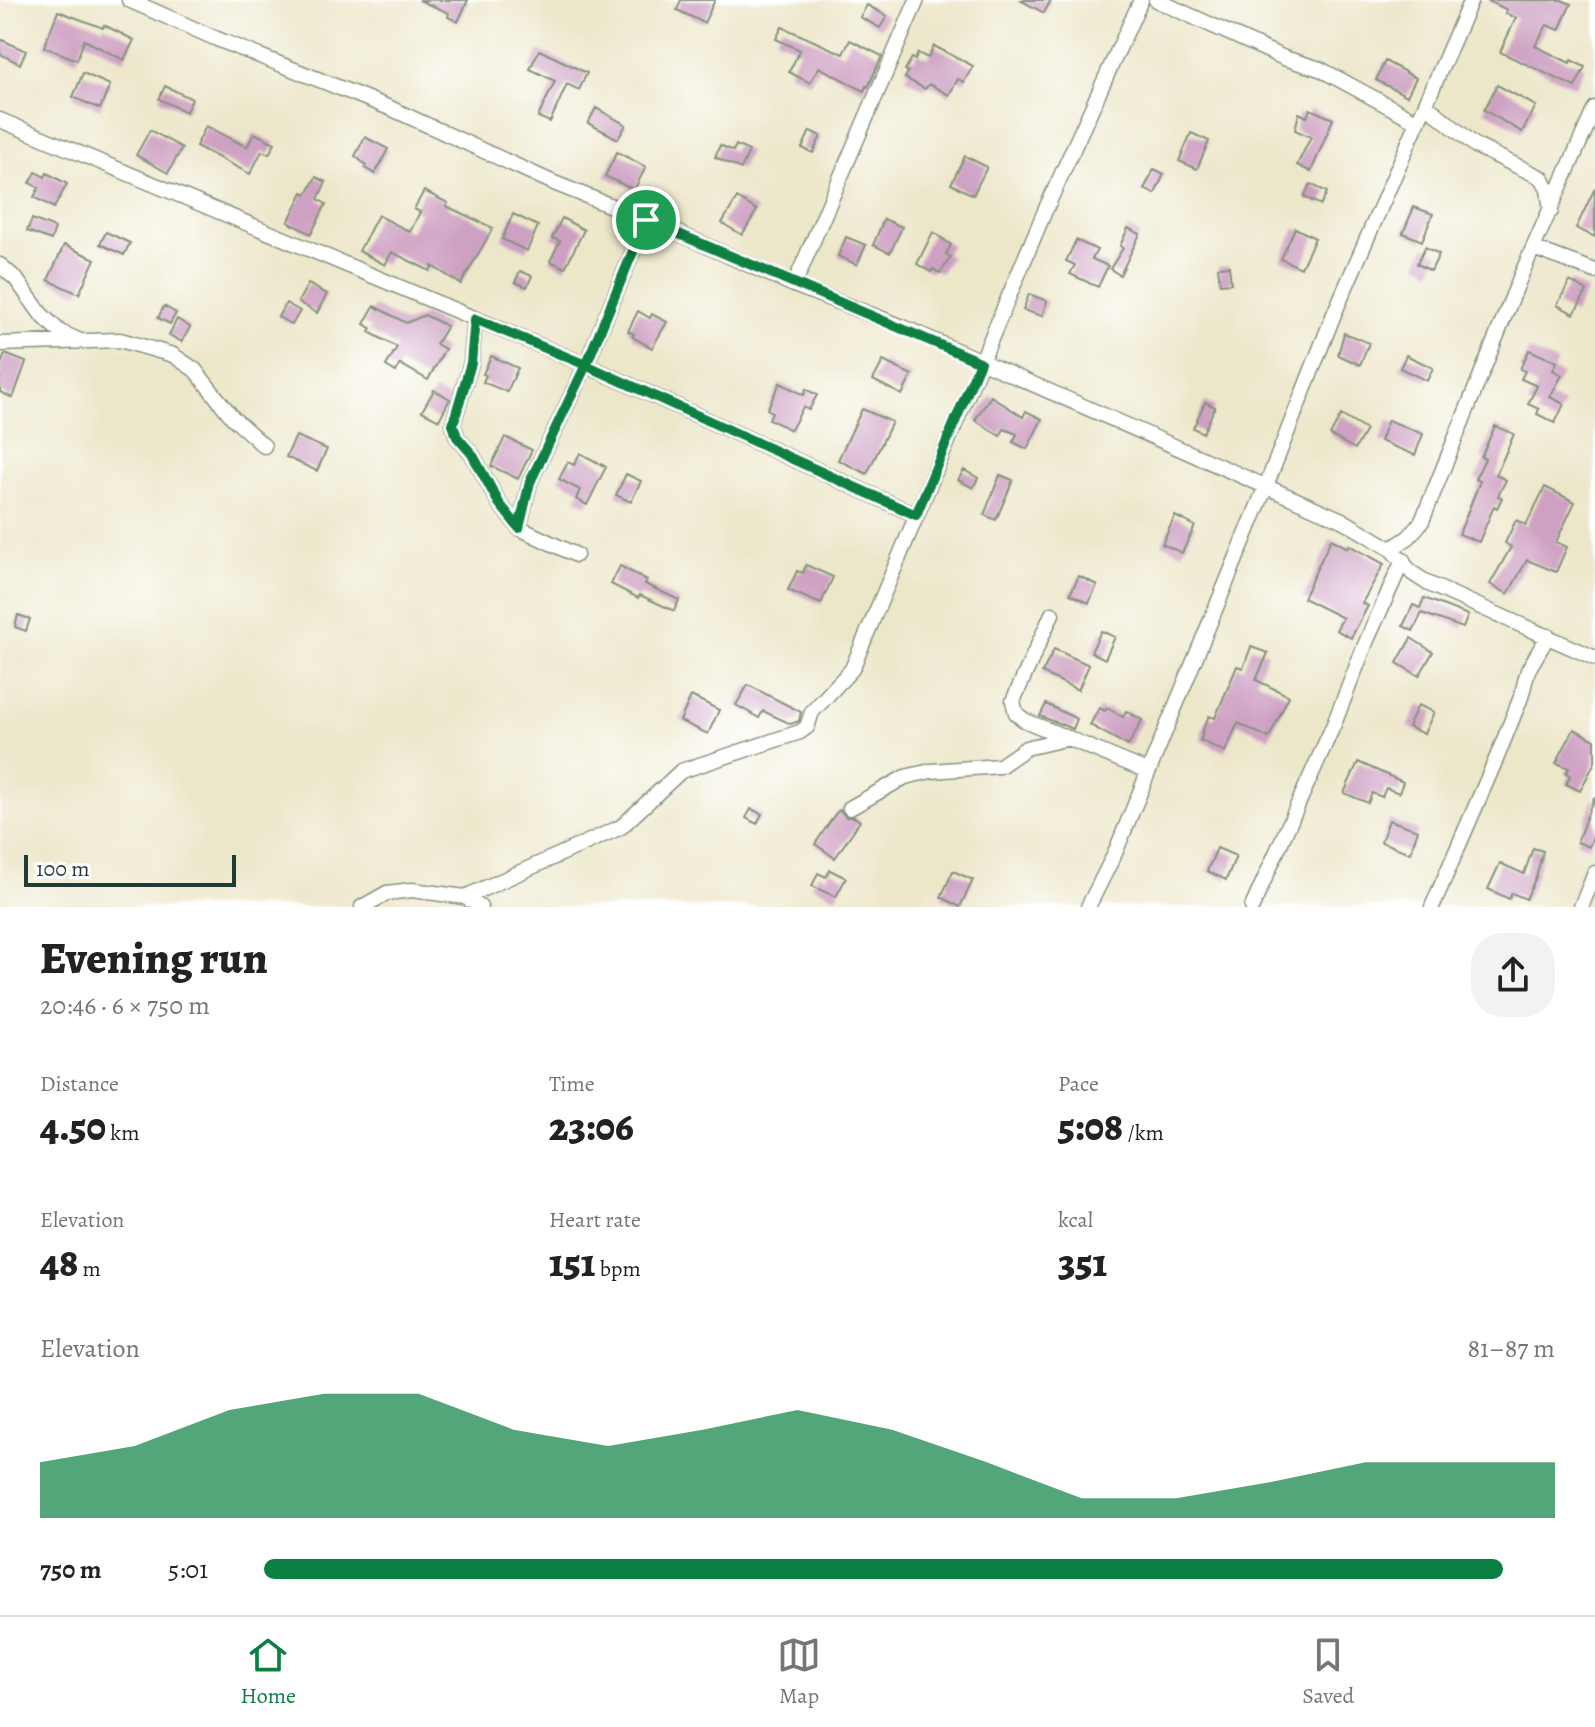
<!DOCTYPE html>
<meta charset="utf-8">
<style>
body{margin:0;font-family:Alegreya,serif;background:#f2f2f2;color:#222;height:100vh;display:flex;flex-direction:column;font-size:30px;white-space:nowrap}
*{box-sizing:border-box;margin:0}
p{font-size:26px;color:#767676}
.icon{flex:none;width:44px;height:44px;fill:none;stroke:currentColor;stroke-width:2;stroke-linecap:round;stroke-linejoin:round}
.map{position:relative;height:907px;overflow:hidden}
.side{display:flex;flex-direction:column;background:#fff;flex:1}
.side>*{flex:none}
.scale{position:absolute;left:24px;bottom:20px;width:212px;box-sizing:border-box;padding-left:8px;border:4px solid #1f3d34;border-top:0;font-size:22px;line-height:28px;white-space:nowrap;color:#1f3d34;-webkit-text-stroke:6px #fff;paint-order:stroke}
.pin{position:absolute;display:grid;place-items:center;width:68px;height:68px;color:#fff;margin:-34px;border:4px solid #fff;border-radius:50%;box-shadow:0 2px 8px #0007}
.round{display:grid;place-items:center;flex:none;width:84px;height:84px;border-radius:32px;background:#f2f2f2}
.overview{display:flex;align-items:center;justify-content:space-between;height:136px;padding:0 40px}
h1{font-size:44px;font-weight:800;line-height:60px}
.metrics{display:grid;grid-template-columns:repeat(3,1fr);gap:12px;height:136px;padding:8px 40px}
.metrics div{display:grid;align-content:center}
.metrics b{font-size:40px;font-weight:800}
.metrics small{font-size:22px;font-weight:400}
.metrics p{font-size:22px}
.chart{height:224px;padding:16px 40px}
.chart p{display:flex;justify-content:space-between}
.chart svg{width:100%;height:144px;margin-top:8px;fill:#0b8043;opacity:.7}
ul{padding:0 40px;list-style:none;font-size:26px}
li{display:grid;grid-template-columns:128px 96px 1fr;align-items:center;height:60px}
li i{height:20px;border-radius:10px;background:#0b8043}
.tab-bar{display:flex;justify-content:space-around;align-items:center;height:112px;border-top:2px solid #e0e0e0;background:#fff;font-size:22px;color:#767676}
.tab-bar a{display:grid;justify-items:center;gap:4px}
.tab-bar .active{color:#0b8043}
.map>svg:first-child{display:block}
.building{fill:#cea0c2}
.lines{fill:none;stroke-linecap:round;stroke-linejoin:round}
.street-casing{stroke:#86927f;stroke-width:17}
.street{stroke:#fff;stroke-width:14}
.route-casing{stroke:#fff;stroke-width:16}
.route{stroke:#0b8043;stroke-width:10}
</style>
<div class="map">
<svg width="1595" height="907" viewBox="0 0 1595 907">
<rect width="100%" height="100%" fill="#fff"/>
<filter id="ink" filterUnits="userSpaceOnUse"><feTurbulence type="fractalNoise" baseFrequency=".0125" numOctaves="2"/><feDisplacementMap in="SourceGraphic" scale="16" xChannelSelector="R" yChannelSelector="G"/><feConvolveMatrix kernelMatrix="1 2 1 2 8 2 1 2 1" color-interpolation-filters="sRGB"/></filter>
<filter id="wash" filterUnits="userSpaceOnUse"><feTurbulence type="fractalNoise" baseFrequency=".006" numOctaves="4" result="noise"/><feDisplacementMap in="SourceGraphic" scale="32" xChannelSelector="R" yChannelSelector="G"/><feGaussianBlur stdDeviation="1.8" result="paint"/><feColorMatrix in="noise" values="0 0 0 0 0 0 0 0 0 0 0 0 0 0 0 0 0 1.4 0 .05"/><feComposite in="paint" operator="in"/></filter>
<g filter="url(#wash)">
<rect width="100%" height="100%" fill="#ede7ca"/>
<g id="blocks">
<path class="building" d="M 419,0 L 468,0 L 458,22 L 448,17 L 449,13 Z
M 681,0 L 715,0 L 704,23 L 677,10 Z
M 1020,0 L 1051,0 L 1044,13 Z
M 1487,0 L 1562,0 L 1571,4 L 1559,30 L 1547,25 L 1535,46 L 1570,63 L 1571,60 L 1585,67 L 1575,87 L 1500,52 L 1516,18 L 1505,13 L 1507,10 Z
M 867,5 L 887,16 L 880,28 L 860,17 Z
M 58,11 L 103,28 L 104,25 L 134,40 L 124,60 L 84,40 L 77,60 L 44,47 Z
M 782,27 L 843,54 L 850,40 L 882,56 L 868,87 L 866,86 L 864,91 L 819,67 L 810,83 L 789,72 L 800,50 L 776,39 Z
M 0,39 L 26,51 L 20,64 L 0,54 Z
M 934,46 L 973,66 L 964,82 L 958,79 L 949,95 L 929,84 L 925,89 L 905,78 L 908,72 L 905,70 L 912,58 L 915,60 L 918,53 L 928,58 Z
M 539,50 L 587,73 L 579,90 L 567,84 L 550,122 L 538,117 L 555,81 L 530,69 Z
M 1385,61 L 1416,78 L 1407,96 L 1376,80 Z
M 83,73 L 110,85 L 100,109 L 73,97 Z
M 1497,85 L 1536,106 L 1522,132 L 1484,110 Z
M 165,86 L 192,99 L 186,112 L 159,99 Z
M 596,108 L 626,125 L 618,139 L 588,123 Z
M 1310,109 L 1333,119 L 1311,172 L 1297,165 L 1311,137 L 1295,130 L 1299,113 L 1307,117 Z
M 206,126 L 247,147 L 254,133 L 275,143 L 269,154 L 262,151 L 250,174 L 196,146 Z
M 150,130 L 182,148 L 168,173 L 136,155 Z
M 810,131 L 821,136 L 813,153 L 802,148 Z
M 1191,133 L 1209,141 L 1197,169 L 1179,161 Z
M 365,137 L 388,149 L 375,174 L 365,168 L 366,165 L 355,156 Z
M 720,145 L 733,151 L 736,145 L 749,151 L 741,169 L 715,157 Z
M 617,152 L 646,167 L 634,190 L 605,176 Z
M 965,156 L 987,167 L 973,195 L 951,184 Z
M 1154,169 L 1164,174 L 1155,194 L 1144,189 Z
M 36,172 L 45,177 L 47,173 L 67,184 L 54,208 L 34,197 L 39,188 L 30,183 Z
M 316,177 L 326,182 L 318,199 L 326,204 L 311,234 L 288,222 L 303,192 L 307,194 Z
M 1310,184 L 1327,192 L 1321,205 L 1304,197 Z
M 1595,188 L 1595,237 L 1576,228 Z
M 424,191 L 448,203 L 446,206 L 493,228 L 461,284 L 432,266 L 430,271 L 392,252 L 385,265 L 359,251 L 378,215 L 410,232 L 420,212 L 414,209 Z
M 737,198 L 757,210 L 742,235 L 722,223 Z
M 1414,207 L 1433,214 L 1422,241 L 1403,233 Z
M 513,214 L 538,226 L 527,251 L 502,239 Z
M 562,218 L 584,230 L 565,268 L 550,261 L 560,241 L 552,238 Z
M 32,219 L 55,228 L 51,240 L 27,231 Z
M 884,219 L 902,227 L 890,253 L 873,245 Z
M 1128,228 L 1140,234 L 1120,275 L 1110,269 L 1123,248 L 1120,246 Z
M 1295,228 L 1315,238 L 1301,268 L 1281,259 Z
M 106,232 L 130,243 L 124,255 L 100,244 Z
M 933,232 L 951,245 L 946,254 L 951,257 L 940,273 L 933,269 L 931,272 L 917,264 Z
M 846,237 L 866,245 L 857,265 L 838,256 Z
M 1076,240 L 1097,250 L 1092,259 L 1108,266 L 1098,287 L 1070,274 L 1075,265 L 1066,261 Z
M 64,245 L 95,259 L 79,294 L 48,280 Z
M 1425,247 L 1439,254 L 1431,271 L 1417,264 Z
M 1229,266 L 1231,283 L 1220,284 L 1218,267 Z
M 520,271 L 532,276 L 527,287 L 515,282 Z
M 1570,281 L 1587,291 L 1574,314 L 1557,305 Z
M 308,284 L 327,294 L 317,313 L 298,302 Z
M 1029,294 L 1047,301 L 1042,316 L 1023,310 Z
M 286,303 L 300,311 L 292,325 L 278,317 Z
M 164,306 L 176,313 L 170,324 L 158,318 Z
M 374,306 L 406,323 L 425,315 L 447,326 L 436,344 L 445,349 L 428,380 L 400,364 L 396,372 L 386,366 L 397,347 L 369,332 L 371,328 L 364,324 Z
M 638,311 L 650,318 L 652,314 L 667,322 L 652,348 L 632,337 L 634,334 L 628,331 Z
M 177,319 L 190,327 L 182,342 L 169,335 Z
M 1344,333 L 1369,343 L 1360,365 L 1338,355 Z
M 1529,350 L 1557,362 L 1553,370 L 1562,375 L 1550,397 L 1564,404 L 1555,423 L 1537,414 L 1539,409 L 1528,404 L 1537,386 L 1521,379 L 1525,371 L 1520,369 Z
M 5,354 L 26,362 L 13,398 L 0,392 L 0,367 Z
M 1406,355 L 1433,368 L 1427,381 L 1400,368 Z
M 491,356 L 518,368 L 507,392 L 483,382 L 486,375 L 483,374 Z
M 883,361 L 912,375 L 902,395 L 873,380 Z
M 780,383 L 804,395 L 806,389 L 817,395 L 809,410 L 803,407 L 791,430 L 769,419 L 772,412 L 767,409 Z
M 434,390 L 450,399 L 439,420 L 422,411 Z
M 991,396 L 1023,417 L 1026,411 L 1042,419 L 1027,449 L 1013,442 L 1017,434 L 1004,429 L 1000,436 L 975,420 Z
M 1205,402 L 1215,407 L 1203,433 L 1193,428 Z
M 862,409 L 892,422 L 867,474 L 838,460 Z
M 1341,415 L 1366,430 L 1355,449 L 1330,435 Z
M 1388,420 L 1423,434 L 1415,455 L 1380,441 Z
M 1495,426 L 1514,434 L 1496,475 L 1506,480 L 1498,496 L 1502,498 L 1497,508 L 1494,506 L 1479,542 L 1459,534 L 1480,481 L 1475,479 L 1485,459 L 1481,457 Z
M 296,436 L 327,449 L 317,471 L 286,457 Z
M 505,437 L 532,450 L 518,479 L 491,466 Z
M 580,453 L 606,467 L 587,505 L 576,499 L 580,490 L 559,479 L 568,462 L 574,465 Z
M 964,470 L 978,478 L 973,488 L 958,480 Z
M 626,474 L 641,481 L 631,502 L 616,495 Z
M 1000,475 L 1013,480 L 996,520 L 984,515 Z
M 1545,487 L 1575,502 L 1556,542 L 1567,547 L 1556,572 L 1527,560 L 1508,594 L 1490,584 L 1511,547 L 1505,543 L 1516,520 L 1526,525 Z
M 1175,516 L 1195,526 L 1182,553 L 1162,544 Z
M 1331,539 L 1348,548 L 1349,545 L 1384,564 L 1362,603 L 1368,606 L 1351,638 L 1336,630 L 1343,618 L 1303,598 Z
M 806,565 L 833,577 L 821,604 L 788,590 L 797,571 L 803,573 Z
M 620,566 L 647,580 L 645,584 L 679,600 L 674,611 L 640,595 L 638,598 L 611,584 Z
M 1079,576 L 1097,585 L 1089,603 L 1070,594 Z
M 1424,598 L 1468,615 L 1463,628 L 1422,613 L 1413,631 L 1403,626 L 1413,605 L 1420,608 Z
M 18,615 L 30,619 L 26,631 L 15,627 Z
M 1101,631 L 1115,637 L 1105,659 L 1091,652 Z
M 1411,638 L 1433,652 L 1419,676 L 1397,663 Z
M 1251,647 L 1268,653 L 1256,680 L 1289,696 L 1269,738 L 1238,723 L 1225,752 L 1200,740 L 1203,734 L 1201,733 L 1209,716 L 1215,718 L 1237,666 L 1243,668 Z
M 1054,649 L 1089,665 L 1078,690 L 1042,673 Z
M 748,685 L 801,712 L 799,721 L 791,724 L 763,711 L 759,718 L 736,705 Z
M 691,696 L 719,710 L 708,734 L 680,721 Z
M 1046,704 L 1077,719 L 1073,729 L 1040,716 Z
M 1418,705 L 1434,712 L 1424,734 L 1408,727 Z
M 1099,708 L 1105,711 L 1107,708 L 1123,717 L 1126,711 L 1142,720 L 1128,746 L 1090,725 Z
M 1574,729 L 1595,740 L 1595,762 L 1580,791 L 1566,784 L 1570,776 L 1566,773 L 1569,768 L 1556,763 Z
M 1358,762 L 1403,782 L 1399,793 L 1386,788 L 1382,797 L 1372,793 L 1368,803 L 1344,793 Z
M 1594,797 L 1595,832 L 1589,847 L 1577,842 Z
M 751,809 L 762,814 L 757,824 L 746,818 Z
M 840,810 L 846,817 L 854,817 L 860,821 L 835,858 L 815,844 L 836,813 Z
M 1389,820 L 1418,830 L 1410,853 L 1381,842 Z
M 1217,848 L 1236,856 L 1226,880 L 1207,871 Z
M 1533,848 L 1543,851 L 1536,877 L 1526,899 L 1512,893 L 1509,899 L 1488,889 L 1500,863 L 1524,874 Z
M 830,870 L 846,878 L 836,897 L 812,886 L 818,873 L 826,877 Z
M 953,871 L 973,880 L 960,907 L 941,897 Z"/>
</g>
</g>
<g filter="url(#ink)">
<use href="#blocks" fill-opacity="0" stroke="#86927f" stroke-width="2"/>
<g class="lines">
<defs>
<path id="street" d="M 129,0 L 217,39 L 390,108 L 554,183 L 669,229 L 794,285 L 903,327 L 1342,520 L 1391,549 L 1412,573 L 1429,584 L 1595,658
M 1156,0 L 1284,58 L 1320,69 L 1418,122
M 1426,105 L 1476,146 L 1542,178 L 1548,189 L 1551,211
M 0,120 L 586,365 L 916,515
M 1533,248 L 1595,271
M 0,265 L 16,279 L 41,314 L 60,332 L 78,340
M 794,285 L 917,0
M 475,319 L 471,363 L 453,424 L 457,437 L 472,454 L 499,503 L 519,528 L 576,555
M 0,344 L 120,340 L 173,355 L 195,370 L 233,418 L 264,446
M 519,528 L 530,482 L 586,365 L 646,220
M 1391,549 L 1409,537 L 1422,521 L 1522,273 L 1595,108
M 1052,614 L 1013,701 L 1016,713 L 1024,720 L 1147,771
M 850,808 L 905,777 L 931,771 L 1000,766 L 1026,748 L 1069,738
M 465,897 L 480,907
M 362,907 L 387,893 L 412,890 L 465,897 L 621,827 L 681,771 L 800,732 L 807,727 L 812,712 L 852,669 L 1044,213 L 1141,0
M 1088,907 L 1115,853 L 1266,486 L 1334,314 L 1471,0
M 1252,907 L 1334,724 L 1367,640 L 1403,560
M 1432,907 L 1497,757 L 1521,697 L 1528,670 L 1548,636
M 1581,907 L 1595,873"/>
</defs>
<use href="#street" class="street-casing"/>
<use href="#street" class="street"/>
</g>
</g>
<g class="lines" filter="url(#ink)">
<defs>
<path id="route" d="M 646,220 L 586,365 L 530,482 L 519,528 L 499,503 L 472,454 L 457,437 L 453,424 L 471,363 L 475,319 L 586,365 L 916,515 L 980,362 L 646,220"/>
</defs>
<use href="#route" class="route-casing"/>
<use href="#route" class="route"/>
</g>
</svg>
<div class="scale">100 m</div>
<div class="pin" style="left:646px;top:220px;background:#1e9e55"><svg class="icon" aria-label="arrive" viewBox="0 0 24 24"><path d="M6 21V4h12l-3 4 3 4H6"/></svg></div>
</div>
<section class="side">
<div class="overview"><div><h1>Evening run</h1><p>20:46 · 6 × 750 m</p></div><a class="round"><svg class="icon" aria-label="share" viewBox="0 0 24 24"><path d="M12 15V3M7 8l5-5 5 5M5 13v7h14v-7"/></svg></a></div>
<div class="metrics">
<div><p>Distance</p><b>4.50<small> km</small></b></div>
<div><p>Time</p><b>23:06</b></div>
<div><p>Pace</p><b>5:08<small> /km</small></b></div>
</div>
<div class="metrics">
<div><p>Elevation</p><b>48<small> m</small></b></div>
<div><p>Heart rate</p><b>151<small> bpm</small></b></div>
<div><p>kcal</p><b>351</b></div>
</div>
<div class="chart"><p><span>Elevation</span>81–87 m</p>
<svg viewBox="0 0 160 44" preserveAspectRatio="none"><path d="M0 44V27L10 22L20 11L30 6L40 6L50 17L60 22L70 17L80 11L90 17L100 27L110 38L120 38L130 33L140 27L150 27L160 27V44z"/></svg>
</div>
<ul>
<li><b>750 m</b>5:01<i style="width:96%"></i></li>
</ul>
</section>
<nav class="tab-bar">
<a class="active"><svg class="icon" aria-label="home" viewBox="0 0 24 24"><path d="M3 11l9-7 9 7M6 9v11h12V9"/></svg>Home</a>
<a><svg class="icon" aria-label="map" viewBox="0 0 24 24"><path d="M3 6l6-2 6 2 6-2v14l-6 2-6-2-6 2zM9 4v14M15 6v14"/></svg>Map</a>
<a><svg class="icon" aria-label="saved" viewBox="0 0 24 24"><path d="M7 4h10v16l-5-4-5 4z"/></svg>Saved</a>
</nav>
